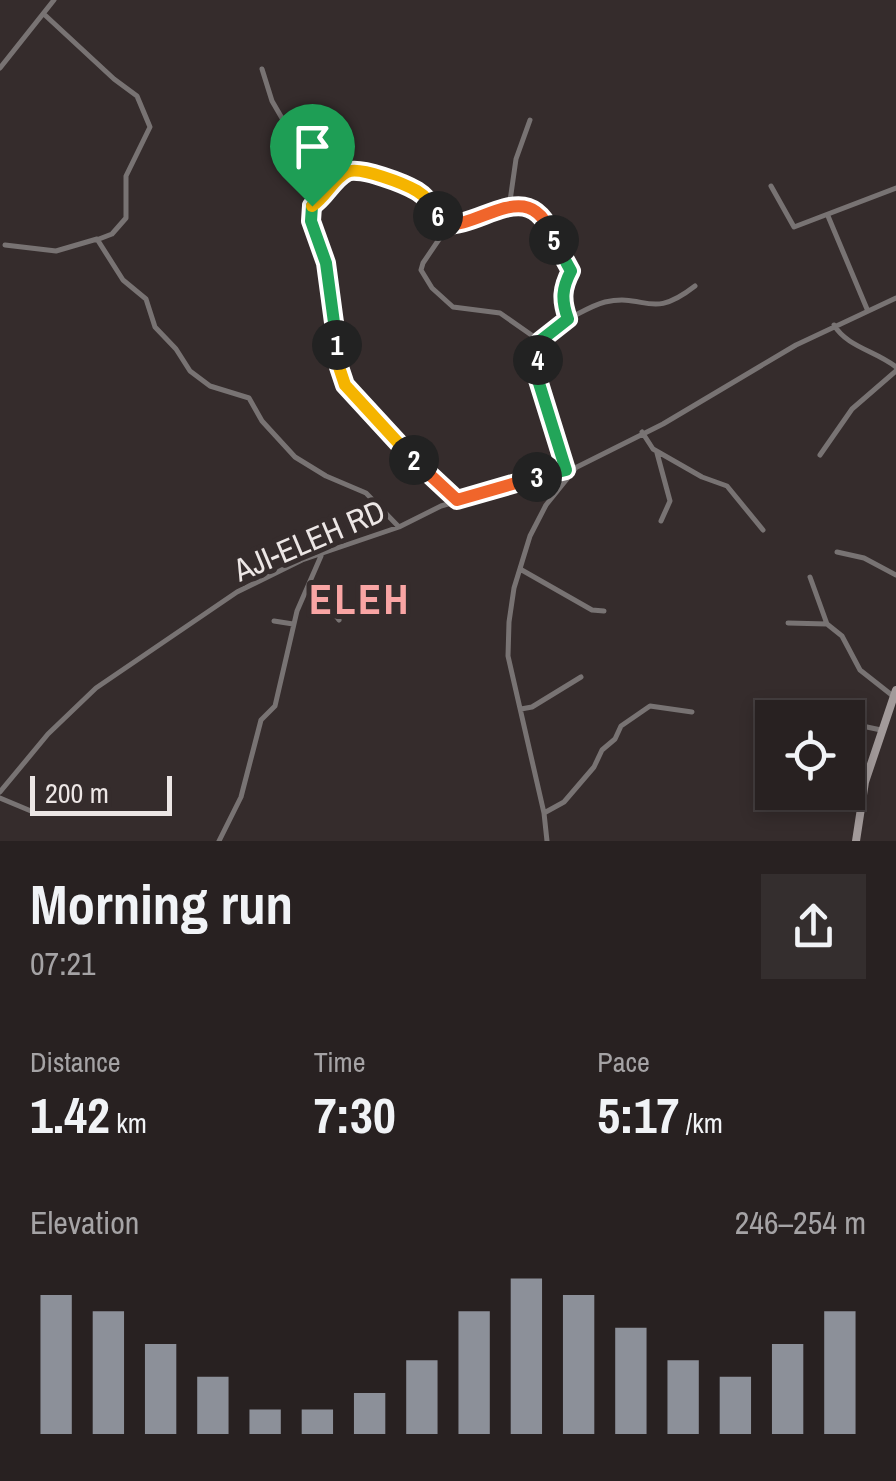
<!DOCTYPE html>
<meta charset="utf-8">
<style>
body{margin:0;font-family:"Archivo Narrow",sans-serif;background:#342e2e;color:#f1f3f6;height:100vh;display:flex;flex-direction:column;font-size:38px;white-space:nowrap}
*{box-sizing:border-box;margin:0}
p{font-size:32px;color:#a5a3a5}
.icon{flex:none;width:55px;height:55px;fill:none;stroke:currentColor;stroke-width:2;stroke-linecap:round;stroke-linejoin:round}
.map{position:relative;height:841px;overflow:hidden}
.details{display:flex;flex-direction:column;background:#282121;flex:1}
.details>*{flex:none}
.controls{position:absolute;left:755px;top:700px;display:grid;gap:20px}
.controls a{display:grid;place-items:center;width:110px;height:110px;border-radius:0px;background:#282121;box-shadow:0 5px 15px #0003,0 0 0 2px #443e3f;font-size:50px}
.scale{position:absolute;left:30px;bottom:25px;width:142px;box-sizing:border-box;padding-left:10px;border:5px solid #ece6e5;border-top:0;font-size:28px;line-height:35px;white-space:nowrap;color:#ece6e5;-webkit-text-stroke:8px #352c2c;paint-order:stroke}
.pin{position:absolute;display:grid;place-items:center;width:85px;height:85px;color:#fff;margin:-102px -42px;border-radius:50% 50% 50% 0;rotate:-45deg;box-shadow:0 0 10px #0007}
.pin .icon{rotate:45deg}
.km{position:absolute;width:50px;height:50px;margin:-25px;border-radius:50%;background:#222;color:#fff;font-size:28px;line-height:50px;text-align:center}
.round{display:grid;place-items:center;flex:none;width:105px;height:105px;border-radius:0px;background:#342e2e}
.summary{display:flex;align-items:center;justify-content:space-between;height:170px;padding:0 30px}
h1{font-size:55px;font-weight:800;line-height:75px}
.figures{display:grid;grid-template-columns:repeat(3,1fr);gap:15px;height:170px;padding:10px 30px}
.figures div{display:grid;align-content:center}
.figures b{font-size:50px;font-weight:800}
.figures small{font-size:28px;font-weight:400}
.figures p{font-size:28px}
.chart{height:280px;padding:20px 30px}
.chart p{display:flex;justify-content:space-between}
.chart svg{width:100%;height:180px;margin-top:10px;stroke:#8c9099;stroke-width:6}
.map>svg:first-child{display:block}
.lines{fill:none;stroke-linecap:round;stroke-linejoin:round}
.street{stroke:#787373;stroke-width:5}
.secondary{stroke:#a29a9a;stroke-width:8}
.split-1-casing{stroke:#fff;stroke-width:20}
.split-2-casing{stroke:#fff;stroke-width:20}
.split-3-casing{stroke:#fff;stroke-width:20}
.split-4-casing{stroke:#fff;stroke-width:20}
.split-5-casing{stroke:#fff;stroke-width:20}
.split-6-casing{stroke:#fff;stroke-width:20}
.split-7-casing{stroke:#fff;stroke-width:20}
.split-1{stroke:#22a559;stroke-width:12}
.split-2{stroke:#f5b400;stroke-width:12}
.split-3{stroke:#f0652b;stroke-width:12}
.split-4{stroke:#22a559;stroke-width:12}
.split-5{stroke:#22a559;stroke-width:12}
.split-6{stroke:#f0652b;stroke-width:12}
.split-7{stroke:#f5b400;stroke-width:12}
.labels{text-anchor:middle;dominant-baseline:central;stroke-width:10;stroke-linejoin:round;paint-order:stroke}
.street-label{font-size:32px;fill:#ece6e5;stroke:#352c2c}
.district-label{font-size:42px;font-weight:bold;letter-spacing:2.5px;fill:#f9a5a4;stroke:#352c2c}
</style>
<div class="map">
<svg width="896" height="841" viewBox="0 0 896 841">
<rect width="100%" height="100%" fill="#352c2c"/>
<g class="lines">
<path class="street" d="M 46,16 L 114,79 L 137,96 L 150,127 L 126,176 L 126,218 L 112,234 L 99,239
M 0,68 L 54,0
M 262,69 L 272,101 L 297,144 L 312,206 L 311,221 L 326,263 L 339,367 L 345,385 L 389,435 L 457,500
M 771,186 L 794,227 L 896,188
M 503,205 L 539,214 L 549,225 L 555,243 L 565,254 L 571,271 C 562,288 561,300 568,319 L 540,341
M 312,206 C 326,197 332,181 345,173 C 360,164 414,186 425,198 C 435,207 441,220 444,232 L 423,263 L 421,270 L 432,288 L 453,307 L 500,313 L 540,341 C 527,380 552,432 565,469
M 828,216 L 867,309
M 442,225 L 469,222 L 510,201 L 516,159 L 530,120
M 5,245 L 56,251 L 97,239 L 123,280 L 146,299 L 155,327 L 176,349 L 190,371 L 210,386 L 249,398 L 262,421 L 295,457 L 326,476 L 366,493 L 398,526
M 568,319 C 580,313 593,305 605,302 C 647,293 650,321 695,286
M 834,325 C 847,347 876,351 896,367
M 642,432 L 653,449 L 702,477 L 727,486 L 763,530
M 657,453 L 670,501 L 661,521
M 820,455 L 852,409 L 896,371
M 837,552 L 864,558 L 896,575
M 520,569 L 592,610 L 604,611
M 810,577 L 827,624
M 311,582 L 339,620
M 274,621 L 293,624
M 788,623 L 827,624 L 842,636 L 860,670 L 893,696
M 521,709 L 532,707 L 581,677
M 848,723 L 881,730
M 762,752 L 772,747
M 0,792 L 48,734 L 96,688 L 237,592 L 302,560 L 399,527 L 441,506 L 577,467 L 663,424 L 796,345 L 896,298
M 0,798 L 31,811
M 544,813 L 564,802 L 594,767 L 602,750 L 615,739 L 621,726 L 650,706 L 692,712
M 219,841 L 241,797 L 261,720 L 275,706 L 297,611 L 321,556
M 547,841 L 544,813 L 508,656 L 509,622 L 514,588 L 530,536 L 546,505 L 575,469"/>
<path class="secondary" d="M 856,841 L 865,782 L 896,690"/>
</g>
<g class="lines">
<defs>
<path id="split-1" d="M 312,206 L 311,221 L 326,263 L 337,345"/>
<path id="split-2" d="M 337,345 L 339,367 L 345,385 L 414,460"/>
<path id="split-3" d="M 414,460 L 457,500 L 537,477"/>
<path id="split-4" d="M 537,477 L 566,470 L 538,380 L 538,360"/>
<path id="split-5" d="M 538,360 L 540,341 L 568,319 C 561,300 562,288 571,271 L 554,240"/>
<path id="split-6" d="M 438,216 L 442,225 C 484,228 530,172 554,240"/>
<path id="split-7" d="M 312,206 C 326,197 333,179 347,172 C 360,166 405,184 417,191 C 427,197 433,206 438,216"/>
</defs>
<use href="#split-1" class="split-1-casing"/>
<use href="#split-2" class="split-2-casing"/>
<use href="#split-3" class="split-3-casing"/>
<use href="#split-4" class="split-4-casing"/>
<use href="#split-5" class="split-5-casing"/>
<use href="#split-6" class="split-6-casing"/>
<use href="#split-7" class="split-7-casing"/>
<use href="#split-1" class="split-1"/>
<use href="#split-2" class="split-2"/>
<use href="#split-3" class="split-3"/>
<use href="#split-4" class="split-4"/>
<use href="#split-5" class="split-5"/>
<use href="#split-6" class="split-6"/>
<use href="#split-7" class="split-7"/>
</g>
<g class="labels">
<g class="street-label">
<text transform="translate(309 540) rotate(-23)">AJI-ELEH RD</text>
</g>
<g class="district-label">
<text x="360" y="599">ELEH</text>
</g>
</g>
</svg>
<div class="controls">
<a><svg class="icon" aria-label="locate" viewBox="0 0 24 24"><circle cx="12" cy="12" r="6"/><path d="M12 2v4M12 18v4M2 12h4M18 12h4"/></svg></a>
</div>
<div class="scale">200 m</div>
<div class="pin" style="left:312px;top:206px;background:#1e9e55"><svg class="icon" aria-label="arrive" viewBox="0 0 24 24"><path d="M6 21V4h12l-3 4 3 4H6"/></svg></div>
<b class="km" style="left:337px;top:345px">1</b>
<b class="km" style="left:414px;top:460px">2</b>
<b class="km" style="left:537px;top:477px">3</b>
<b class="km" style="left:538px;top:360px">4</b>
<b class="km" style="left:554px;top:240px">5</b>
<b class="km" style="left:438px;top:216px">6</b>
</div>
<section class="details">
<div class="summary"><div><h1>Morning run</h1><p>07:21</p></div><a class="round"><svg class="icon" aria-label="share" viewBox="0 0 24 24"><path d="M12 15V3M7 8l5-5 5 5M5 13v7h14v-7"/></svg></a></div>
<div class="figures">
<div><p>Distance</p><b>1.42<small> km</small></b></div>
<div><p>Time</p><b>7:30</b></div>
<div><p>Pace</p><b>5:17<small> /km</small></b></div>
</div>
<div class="chart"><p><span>Elevation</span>246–254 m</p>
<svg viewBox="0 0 160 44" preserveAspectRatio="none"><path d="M5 44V10M15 44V14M25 44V22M35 44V30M45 44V38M55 44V38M65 44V34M75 44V26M85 44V14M95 44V6M105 44V10M115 44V18M125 44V26M135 44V30M145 44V22M155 44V14"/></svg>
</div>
</section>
